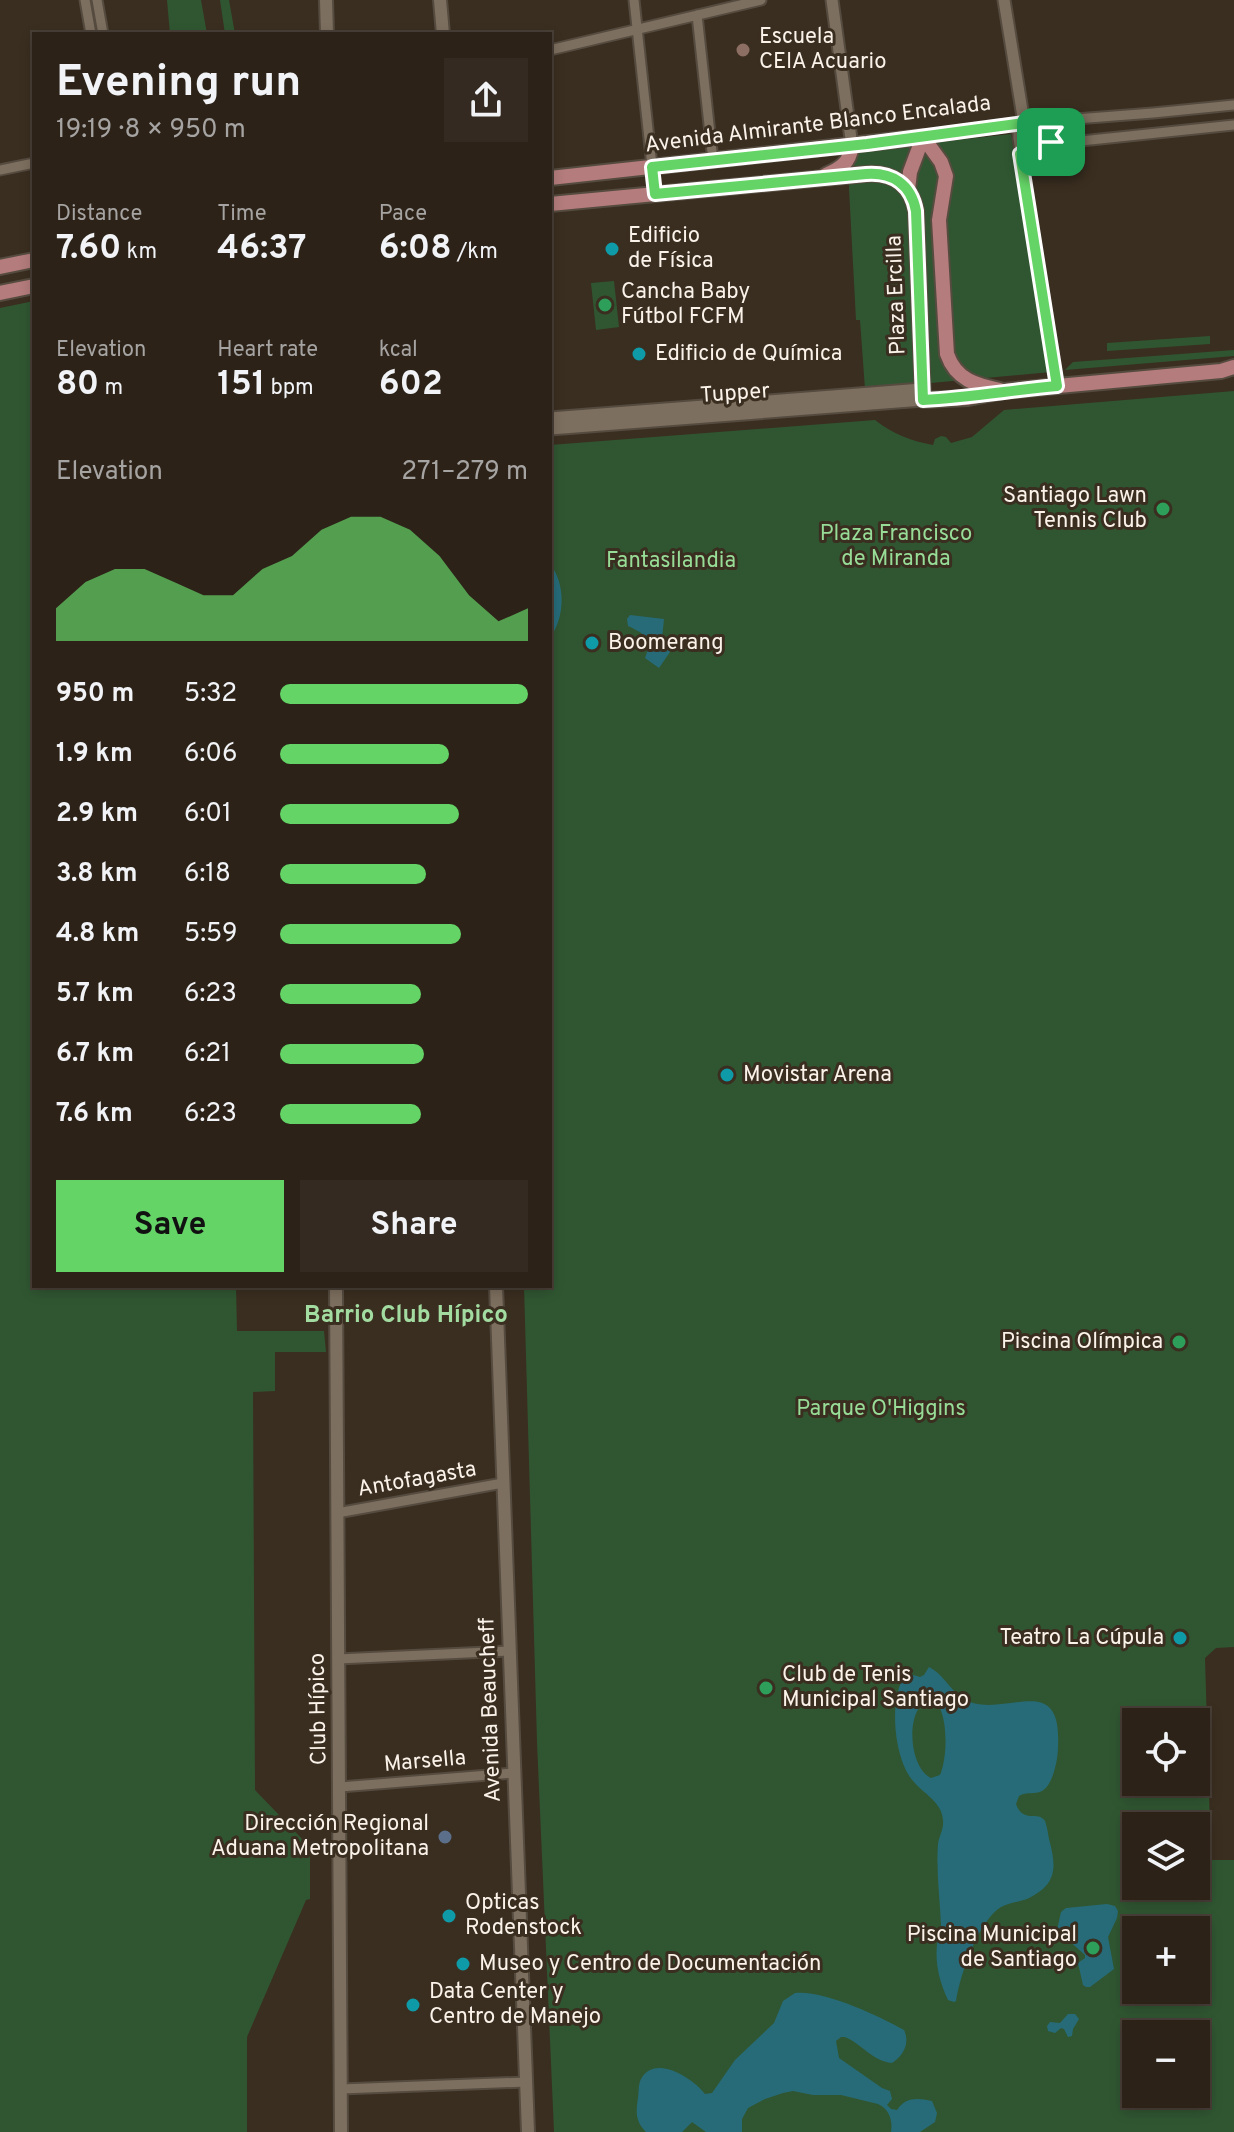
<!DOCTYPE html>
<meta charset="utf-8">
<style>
body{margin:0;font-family:Overpass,sans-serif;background:#342a21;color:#f1f3f6;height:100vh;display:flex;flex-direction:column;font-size:30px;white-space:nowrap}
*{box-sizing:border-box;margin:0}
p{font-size:26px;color:#a6a4a2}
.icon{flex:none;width:44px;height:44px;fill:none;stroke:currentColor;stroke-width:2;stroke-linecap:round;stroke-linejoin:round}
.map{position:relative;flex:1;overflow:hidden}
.details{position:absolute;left:32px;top:32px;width:520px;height:1256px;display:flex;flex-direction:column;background:#2c2218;border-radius:0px;box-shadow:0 4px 12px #0003,0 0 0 2px #483f37}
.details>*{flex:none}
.controls{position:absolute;left:1122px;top:1708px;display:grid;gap:16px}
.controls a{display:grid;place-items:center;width:88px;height:88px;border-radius:0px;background:#2c2218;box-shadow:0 4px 12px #0003,0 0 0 2px #483f37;font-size:40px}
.pin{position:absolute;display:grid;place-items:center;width:68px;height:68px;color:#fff;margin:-34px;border-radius:16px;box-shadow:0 4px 12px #0006}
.round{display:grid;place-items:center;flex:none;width:84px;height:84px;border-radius:0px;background:#342a21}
.head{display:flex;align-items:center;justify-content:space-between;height:136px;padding:0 24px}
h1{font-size:44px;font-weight:700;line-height:60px}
.metrics{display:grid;grid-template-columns:repeat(3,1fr);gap:12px;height:136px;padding:8px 24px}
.metrics div{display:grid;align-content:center}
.metrics b{font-size:34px;font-weight:700}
.metrics small{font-size:22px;font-weight:400}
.metrics p{font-size:22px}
.chart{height:224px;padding:16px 24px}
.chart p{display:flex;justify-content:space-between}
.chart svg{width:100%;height:144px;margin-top:8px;fill:#65d467;opacity:.7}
.button{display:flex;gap:16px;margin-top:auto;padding:16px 24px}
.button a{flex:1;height:92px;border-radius:0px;background:#65d467;color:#111;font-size:32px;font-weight:700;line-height:92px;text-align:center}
.button a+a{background:#342a21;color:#f1f3f6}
ul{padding:0 24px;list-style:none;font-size:26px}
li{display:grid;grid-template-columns:128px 96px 1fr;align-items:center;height:60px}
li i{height:20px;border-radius:10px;background:#65d467}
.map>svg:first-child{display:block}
.green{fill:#305631;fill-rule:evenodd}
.water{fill:#276b79;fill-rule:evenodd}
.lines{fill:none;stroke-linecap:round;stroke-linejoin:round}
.minor-casing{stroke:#554b3f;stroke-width:13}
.tertiary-casing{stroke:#554b3f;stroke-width:15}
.secondary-casing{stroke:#554b3f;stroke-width:16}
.primary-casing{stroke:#554b3f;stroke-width:18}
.minor{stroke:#7d6f5f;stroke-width:9}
.tertiary{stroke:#7d6f5f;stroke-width:11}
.secondary{stroke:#7d6f5f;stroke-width:12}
.primary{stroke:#b47c7c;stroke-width:14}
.route-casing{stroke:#fff;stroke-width:16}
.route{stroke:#65d467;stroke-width:10}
.education-dot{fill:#8d6e63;stroke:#3a2e20;stroke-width:3}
.culture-dot{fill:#0f9aa8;stroke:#3a2e20;stroke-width:3}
.leisure-dot{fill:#2e9e5b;stroke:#3a2e20;stroke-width:3}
.service-dot{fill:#5c6f8a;stroke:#3a2e20;stroke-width:3}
.labels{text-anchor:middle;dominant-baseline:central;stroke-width:6;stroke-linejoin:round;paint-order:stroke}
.poi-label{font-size:22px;fill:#fbf3ea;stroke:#3a2e20;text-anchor:start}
.street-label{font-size:22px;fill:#fbf3ea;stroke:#3a2e20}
.park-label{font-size:22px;fill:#97dc97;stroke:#3a2e20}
.neighbourhood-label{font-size:24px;font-weight:bold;fill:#a3dca1;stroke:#3a2e20}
</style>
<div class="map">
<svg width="1234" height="2132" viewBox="0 0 1234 2132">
<rect width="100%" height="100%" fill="#3a2e20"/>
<path class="green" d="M 167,0 L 201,0 L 207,34 L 170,34 Z
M 220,0 L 229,0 L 235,34 L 225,34 Z
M 1011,134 L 1051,372 L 865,389 L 860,320 L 856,320 L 849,188 L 851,152 Z
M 614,281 L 619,327 L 596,330 L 591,283 Z
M 34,301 L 34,1286 L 236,1286 L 237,1331 L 324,1331 L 326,1352 L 275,1352 L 275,1391 L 253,1392 L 255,1790 L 305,1842 L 306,1854 L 310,1855 L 310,1899 L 306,1900 L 247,2037 L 247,2132 L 0,2132 L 0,308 Z
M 1210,336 L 1210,344 L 1107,351 L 1107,343 Z
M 1234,350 L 1234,356 L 1065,370 L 1073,362 Z
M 1234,391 L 1234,1647 L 1216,1648 L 1205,1658 L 1211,1860 L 1234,1860 L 1234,2132 L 554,2132 L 537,1742 L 524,1286 L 550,1286 L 550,445 L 875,420 C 893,434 911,441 933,445 L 935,439 L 941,436 L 946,437 L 951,443 L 972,437 L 1004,410 ZM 1136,1722 L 1196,1722 L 1196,1782 L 1136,1782 ZM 1136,1826 L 1196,1826 L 1196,1886 L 1136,1886 ZM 1136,1930 L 1196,1930 L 1196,1990 L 1136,1990 ZM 1136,2034 L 1196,2034 L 1196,2094 L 1136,2094 Z"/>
<path class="water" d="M 550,564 C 566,584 565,617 550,638 Z
M 630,615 L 664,619 L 662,638 L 666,644 L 674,646 L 659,668 L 645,658 C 653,638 645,634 628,626 L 627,619 Z
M 929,1667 C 945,1675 952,1695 970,1702 C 1009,1716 1062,1671 1058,1747 C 1058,1759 1053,1785 1042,1791 C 1034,1795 1027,1791 1019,1796 L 1016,1804 C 1023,1824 1038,1810 1045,1821 C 1047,1826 1048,1834 1049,1839 C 1056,1865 1058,1883 1031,1897 C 1022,1902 1010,1902 1001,1907 C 978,1921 960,1975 956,2001 L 954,2002 L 948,2000 C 936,1974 933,1952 941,1925 C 940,1899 936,1871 938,1844 C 939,1836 944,1829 943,1820 C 942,1802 924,1794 914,1782 C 894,1761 888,1699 905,1675 L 910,1674 L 920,1677 L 924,1675 ZM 932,1698 C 949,1709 948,1757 940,1775 L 931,1778 C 908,1767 904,1705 932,1698 Z
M 1107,1904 L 1115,1906 L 1118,1911 L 1117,1918 L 1108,1937 L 1114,1969 L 1090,1987 L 1086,1987 L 1083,1985 L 1078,1963 L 1085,1958 L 1085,1955 L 1057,1930 L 1061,1912 L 1066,1908 Z
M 795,1993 C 824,1990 879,2016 904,2030 C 910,2043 904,2055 892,2063 C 872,2061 862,2044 845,2037 L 841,2037 L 836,2041 L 839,2058 L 882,2088 L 890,2091 L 892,2099 L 887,2105 L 891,2109 L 897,2110 C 906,2097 917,2098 932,2101 L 937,2113 L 935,2122 L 920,2132 L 891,2132 C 893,2120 889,2109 878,2104 L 841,2095 L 813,2095 L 793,2091 L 783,2093 L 765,2099 L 748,2108 L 742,2119 L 742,2132 L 706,2132 L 692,2122 L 682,2132 L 646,2132 C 635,2121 636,2112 638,2098 C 639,2092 638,2085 641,2079 C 655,2053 694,2079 705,2094 L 712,2093 L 735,2060 L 774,2023 L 783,2001 Z
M 1068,2014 L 1075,2014 L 1079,2019 L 1073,2029 L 1072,2036 L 1068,2037 L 1064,2029 L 1061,2028 L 1055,2033 L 1048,2031 L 1047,2026 L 1050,2022 L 1060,2023 Z"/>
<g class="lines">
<defs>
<path id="minor" d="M 85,0 L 91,34
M 97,0 L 103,34
M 634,0 L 655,194
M 697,15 L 713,161
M 550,50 L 761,0
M 1020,154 L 1033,146 L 1234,125
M 0,170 L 34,163
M 1057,386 L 1018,138 L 1018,132 L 1024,123 L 1153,113 L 1234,105
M 337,1513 L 503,1483
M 338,1659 L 509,1651
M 340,1787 L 514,1773
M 341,2089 L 526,2082"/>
<path id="tertiary" d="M 832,0 L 852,146
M 1004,0 L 1024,123
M 1024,123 C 1035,134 1044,141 1060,144
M 923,137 L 1024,123
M 550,418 L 922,389
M 550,429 L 923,400"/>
<path id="secondary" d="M 326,0 L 327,34
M 440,0 L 443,34
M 336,1286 L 341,2132
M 496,1286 L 528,2132"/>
<path id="primary" d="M 923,137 L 941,162 L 946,176 L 939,220 L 947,354 C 956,380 976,385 1000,390
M 826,175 C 842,168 849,163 852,146
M 550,178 L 923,137
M 908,190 L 910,172 L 923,137
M 550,204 L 866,174 C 892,172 911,184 916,211 L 923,400 L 968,398 L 1004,391 L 1221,371 L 1234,367
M 0,267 L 34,260
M 0,293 L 34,286"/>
</defs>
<use href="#minor" class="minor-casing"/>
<use href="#tertiary" class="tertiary-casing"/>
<use href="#secondary" class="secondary-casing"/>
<use href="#primary" class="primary-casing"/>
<use href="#minor" class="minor"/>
<use href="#tertiary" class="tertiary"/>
<use href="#secondary" class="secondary"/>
<use href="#primary" class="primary"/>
</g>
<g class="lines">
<defs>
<path id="route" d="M 1024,123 C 1035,134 1044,141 1060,144 L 1033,146 L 1020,154 L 1057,386 C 1012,390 969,398 923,400 L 916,211 C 911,184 892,172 866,174 L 655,194 L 652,167 L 867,144 Z"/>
</defs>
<use href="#route" class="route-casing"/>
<use href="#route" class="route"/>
</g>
<circle class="education-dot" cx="743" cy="50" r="8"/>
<g class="culture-dot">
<circle cx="612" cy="249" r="8"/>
<circle cx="639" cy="354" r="8"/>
<circle cx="592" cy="643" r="8"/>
<circle cx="727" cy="1075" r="8"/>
<circle cx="1180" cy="1638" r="8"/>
<circle cx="449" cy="1916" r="8"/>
<circle cx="463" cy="1964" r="8"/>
<circle cx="413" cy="2005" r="8"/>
</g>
<g class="leisure-dot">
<circle cx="605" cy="305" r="8"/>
<circle cx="1163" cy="509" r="8"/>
<circle cx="1179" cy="1342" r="8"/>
<circle cx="766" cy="1688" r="8"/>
<circle cx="1093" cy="1948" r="8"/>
</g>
<circle class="service-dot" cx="445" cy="1837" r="8"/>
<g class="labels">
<g class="poi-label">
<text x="759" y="37">Escuela<tspan x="759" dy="25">CEIA Acuario</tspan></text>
<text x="628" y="236">Edificio<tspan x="628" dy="25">de Física</tspan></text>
<text x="621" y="292">Cancha Baby<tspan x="621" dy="25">Fútbol FCFM</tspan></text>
<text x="655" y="354">Edificio de Química</text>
<text x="1147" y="496" text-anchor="end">Santiago Lawn<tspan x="1147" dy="25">Tennis Club</tspan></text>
<text x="608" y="643">Boomerang</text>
<text x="743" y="1075">Movistar Arena</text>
<text x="1163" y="1342" text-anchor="end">Piscina Olímpica</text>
<text x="1164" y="1638" text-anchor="end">Teatro La Cúpula</text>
<text x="782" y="1675">Club de Tenis<tspan x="782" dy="25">Municipal Santiago</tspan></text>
<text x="429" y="1824" text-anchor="end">Dirección Regional<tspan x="429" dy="25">Aduana Metropolitana</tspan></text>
<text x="465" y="1903">Opticas<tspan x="465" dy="25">Rodenstock</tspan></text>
<text x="1077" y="1935" text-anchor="end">Piscina Municipal<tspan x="1077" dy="25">de Santiago</tspan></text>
<text x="479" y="1964">Museo y Centro de Documentación</text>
<text x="429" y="1992">Data Center y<tspan x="429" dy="25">Centro de Manejo</tspan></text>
</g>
<g class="street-label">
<text transform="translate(818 125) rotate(-7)">Avenida Almirante Blanco Encalada</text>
<text transform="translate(897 295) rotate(-92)">Plaza Ercilla</text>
<text transform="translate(735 394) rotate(-4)">Tupper</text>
<text transform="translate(417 1480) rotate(-10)">Antofagasta</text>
<text transform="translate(319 1709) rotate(-91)">Club Hípico</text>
<text transform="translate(491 1710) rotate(-92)">Avenida Beaucheff</text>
<text transform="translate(425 1762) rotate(-5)">Marsella</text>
</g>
<g class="park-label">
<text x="896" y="534">Plaza Francisco<tspan x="896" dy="25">de Miranda</tspan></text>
<text x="671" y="561">Fantasilandia</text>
<text x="881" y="1409">Parque O'Higgins</text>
</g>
<g class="neighbourhood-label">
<text x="406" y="1316">Barrio Club Hípico</text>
</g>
</g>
</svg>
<div class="controls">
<a><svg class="icon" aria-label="locate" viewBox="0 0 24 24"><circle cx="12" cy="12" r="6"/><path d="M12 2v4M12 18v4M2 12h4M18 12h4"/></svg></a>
<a><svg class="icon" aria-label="layers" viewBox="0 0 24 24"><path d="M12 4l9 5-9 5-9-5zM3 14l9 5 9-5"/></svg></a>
<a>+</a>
<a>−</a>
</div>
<div class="pin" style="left:1051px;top:142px;background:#1e9e55"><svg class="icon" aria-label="arrive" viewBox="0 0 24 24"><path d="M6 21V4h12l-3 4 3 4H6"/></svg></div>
<section class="details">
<div class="head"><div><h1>Evening run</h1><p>19:19 · 8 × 950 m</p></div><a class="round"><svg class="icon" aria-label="share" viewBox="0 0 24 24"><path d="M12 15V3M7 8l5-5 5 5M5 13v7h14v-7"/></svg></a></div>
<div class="metrics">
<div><p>Distance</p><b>7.60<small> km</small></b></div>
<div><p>Time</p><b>46:37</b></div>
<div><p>Pace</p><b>6:08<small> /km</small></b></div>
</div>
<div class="metrics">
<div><p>Elevation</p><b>80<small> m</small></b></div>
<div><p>Heart rate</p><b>151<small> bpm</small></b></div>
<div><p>kcal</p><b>602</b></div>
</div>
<div class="chart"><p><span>Elevation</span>271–279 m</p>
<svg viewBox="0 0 160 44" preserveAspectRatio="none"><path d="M0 44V34L10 26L20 22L30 22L40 26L50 30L60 30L70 22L80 18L90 10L100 6L110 6L120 10L130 18L140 30L150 38L160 34V44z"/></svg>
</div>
<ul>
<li><b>950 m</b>5:32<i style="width:100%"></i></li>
<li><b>1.9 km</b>6:06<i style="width:68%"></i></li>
<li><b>2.9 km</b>6:01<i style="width:72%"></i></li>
<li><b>3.8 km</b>6:18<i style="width:59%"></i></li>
<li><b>4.8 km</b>5:59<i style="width:73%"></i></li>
<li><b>5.7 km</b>6:23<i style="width:57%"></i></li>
<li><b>6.7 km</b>6:21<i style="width:58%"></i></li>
<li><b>7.6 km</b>6:23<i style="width:57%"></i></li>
</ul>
<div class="button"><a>Save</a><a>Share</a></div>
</section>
</div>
